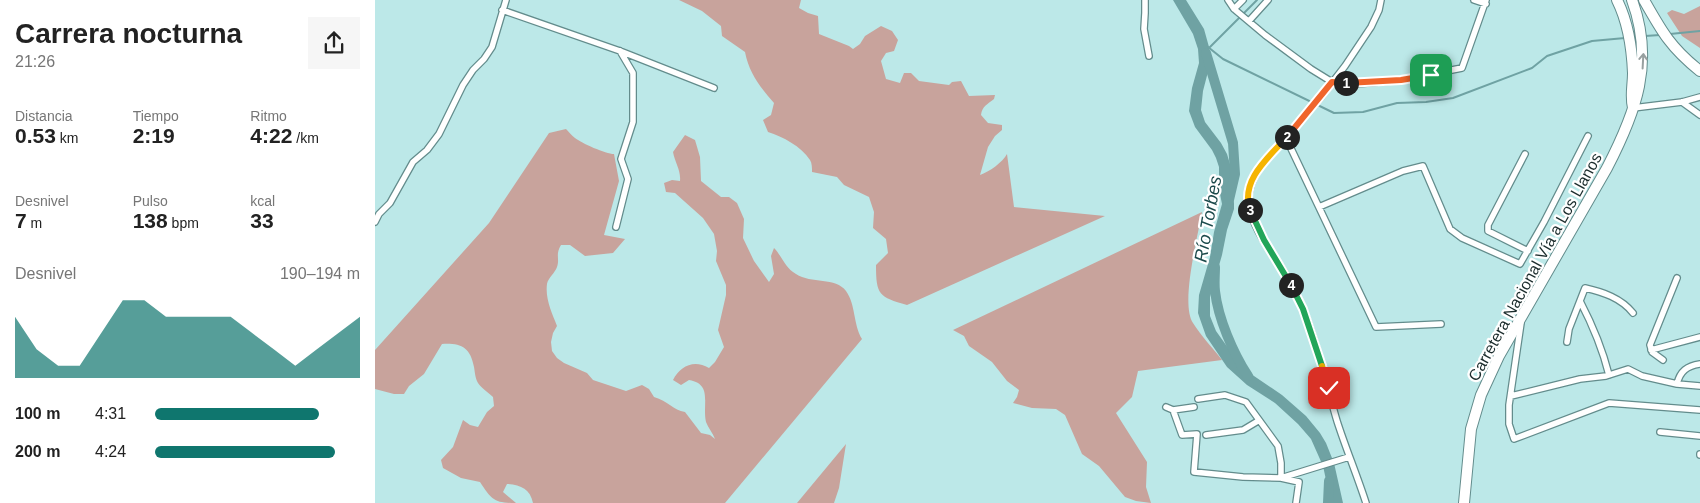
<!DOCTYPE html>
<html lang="es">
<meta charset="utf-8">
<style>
body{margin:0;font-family:Helvetica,sans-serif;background:#f6f6f6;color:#222;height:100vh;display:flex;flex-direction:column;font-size:19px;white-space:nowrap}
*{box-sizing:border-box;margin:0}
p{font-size:16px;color:#767676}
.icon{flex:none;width:28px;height:28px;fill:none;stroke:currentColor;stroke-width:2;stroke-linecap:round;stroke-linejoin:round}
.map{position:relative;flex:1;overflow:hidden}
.drawer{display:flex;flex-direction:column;background:#fff;width:375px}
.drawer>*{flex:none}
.pin{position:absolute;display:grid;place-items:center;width:42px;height:42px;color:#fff;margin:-21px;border-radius:10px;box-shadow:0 2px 8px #0006}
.km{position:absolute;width:25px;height:25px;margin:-12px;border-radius:50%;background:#222;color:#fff;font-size:14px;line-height:25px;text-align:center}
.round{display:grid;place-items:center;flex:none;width:52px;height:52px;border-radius:0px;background:#f6f6f6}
.head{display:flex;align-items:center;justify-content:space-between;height:85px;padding:0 15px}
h1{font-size:28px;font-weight:800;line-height:38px}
.figures{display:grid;grid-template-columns:repeat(3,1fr);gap:8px;height:85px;padding:5px 15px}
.figures div{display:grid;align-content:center}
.figures b{font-size:21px;font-weight:800}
.figures small{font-size:14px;font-weight:400}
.figures p{font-size:14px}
.chart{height:140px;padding:10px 15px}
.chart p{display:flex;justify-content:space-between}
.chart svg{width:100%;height:90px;margin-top:5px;fill:#0f766e;opacity:.7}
ul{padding:0 15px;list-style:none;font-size:16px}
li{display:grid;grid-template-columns:80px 60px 1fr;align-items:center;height:38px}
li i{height:12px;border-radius:6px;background:#0f766e}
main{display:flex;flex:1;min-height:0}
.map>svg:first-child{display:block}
.green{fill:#c8a39c}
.water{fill:#6fa2a3}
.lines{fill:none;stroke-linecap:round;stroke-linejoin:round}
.stream{stroke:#6fa2a3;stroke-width:2}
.river{stroke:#6fa2a3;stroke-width:10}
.minor-casing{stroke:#638c8c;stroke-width:8}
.trunk-casing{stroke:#638c8c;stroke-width:12}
.minor{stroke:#fff;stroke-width:5.5}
.trunk{stroke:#fff;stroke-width:10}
.oneway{stroke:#98a0a0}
.split-1-casing{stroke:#fff;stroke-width:10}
.split-2-casing{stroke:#fff;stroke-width:10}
.split-3-casing{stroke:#fff;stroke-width:10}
.split-4-casing{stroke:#fff;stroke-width:10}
.split-5-casing{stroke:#fff;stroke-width:10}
.split-6-casing{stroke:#fff;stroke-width:10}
.split-1{stroke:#f0652b;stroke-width:6}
.split-2{stroke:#f0652b;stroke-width:6}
.split-3{stroke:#f5b400;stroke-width:6}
.split-4{stroke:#22a559;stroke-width:6}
.split-5{stroke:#22a559;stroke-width:6}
.split-6{stroke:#f5b400;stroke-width:6}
.labels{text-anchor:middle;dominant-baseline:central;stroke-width:4.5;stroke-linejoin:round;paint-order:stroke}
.street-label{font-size:16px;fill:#1b2c2c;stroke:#fff}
.water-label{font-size:18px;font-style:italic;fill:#1b4a4b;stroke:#fff}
</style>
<main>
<section class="drawer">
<div class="head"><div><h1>Carrera nocturna</h1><p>21:26</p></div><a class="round"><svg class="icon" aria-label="share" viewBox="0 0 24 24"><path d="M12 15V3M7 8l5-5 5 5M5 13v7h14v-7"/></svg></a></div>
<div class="figures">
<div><p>Distancia</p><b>0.53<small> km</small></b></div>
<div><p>Tiempo</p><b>2:19</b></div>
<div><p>Ritmo</p><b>4:22<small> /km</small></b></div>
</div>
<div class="figures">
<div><p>Desnivel</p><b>7<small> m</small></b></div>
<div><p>Pulso</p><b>138<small> bpm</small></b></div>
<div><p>kcal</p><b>33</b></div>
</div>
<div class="chart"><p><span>Desnivel</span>190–194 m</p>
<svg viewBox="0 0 160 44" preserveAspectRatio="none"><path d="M0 44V14L10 30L20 38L30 38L40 22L50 6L60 6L70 14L80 14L90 14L100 14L110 22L120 30L130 38L140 30L150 22L160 14V44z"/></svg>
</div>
<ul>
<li><b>100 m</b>4:31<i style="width:80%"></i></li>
<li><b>200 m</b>4:24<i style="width:88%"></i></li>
</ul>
</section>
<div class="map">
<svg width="1325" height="503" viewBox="0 0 1325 503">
<rect width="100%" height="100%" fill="#bce8e8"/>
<path class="green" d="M 304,0 L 426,0 L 424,8 L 433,13 L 443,16 L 444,34 L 474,46 L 478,49 L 485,44 L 490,36 L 506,26 L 517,31 L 523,40 L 519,51 L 511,53 L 506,61 L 511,79 L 525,83 L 529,73 L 536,73 L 544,81 L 574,85 L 577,82 L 586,81 L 594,96 L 620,95 L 619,99 C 613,104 607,106 606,115 L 613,123 L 627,125 L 627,130 L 620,136 L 613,147 L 605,175 C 614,172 628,162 632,154 L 639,207 L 730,216 L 532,305 C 504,297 501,295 501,265 L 513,253 L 511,239 L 498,228 L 499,212 L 494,197 L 469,185 L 462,177 L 437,172 C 437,168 437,163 435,160 C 426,146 408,137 393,132 L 388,120 L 396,115 L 399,103 C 385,87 374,73 370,52 L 347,36 L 346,26 L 327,11 Z
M 1325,6 L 1325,48 L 1307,36 L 1292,13 L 1297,10 L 1309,14 Z
M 191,129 C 194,132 196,135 200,138 C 206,143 231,154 239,154 L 244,181 L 229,235 L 250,239 L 238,253 L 210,256 L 195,245 L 186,245 C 180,255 185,258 182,267 C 180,273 173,278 172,284 C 170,299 177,313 182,326 L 178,333 L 176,342 L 177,351 L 182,358 L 189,363 L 212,373 L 218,380 L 251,391 L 267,385 L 274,389 L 279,397 C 293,401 298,410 310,412 L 326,433 L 335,435 L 340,439 C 338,433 333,428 331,422 C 327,404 338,384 314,380 L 306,385 L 298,380 C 305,366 319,359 334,368 L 340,362 L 349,347 L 343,330 L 351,295 L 351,285 L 341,261 L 342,251 L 339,234 L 328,218 L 300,193 L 291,192 L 289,183 L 297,180 L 305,181 C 306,170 300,163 298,152 L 310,135 L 320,140 L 325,157 L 326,181 L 346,197 L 354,197 L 362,203 L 369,219 L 368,238 L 379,261 L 394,282 L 399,274 L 396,256 L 399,248 C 407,256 410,268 421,274 C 436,284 461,277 471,291 C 481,305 478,324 487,339 L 350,503 L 158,503 C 155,489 146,485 132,484 L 128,492 L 141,503 C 119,503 117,500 105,482 L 86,478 L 68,468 L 66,460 L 78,447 L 88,420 L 95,425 L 103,427 L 112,412 L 119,406 L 118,397 C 113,392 106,388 103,383 C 100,378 100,372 99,367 C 95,347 86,343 67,344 L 49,374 L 34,386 L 29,394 L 19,394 L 0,389 L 0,350 L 114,223 L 174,133 Z
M 827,212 C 823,236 805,304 818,323 C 826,336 838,348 847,360 L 763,371 L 757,397 L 741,413 L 772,462 L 771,487 L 776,503 L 761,501 L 750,497 L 724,466 L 707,454 L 690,415 L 681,409 L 657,408 L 638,403 L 642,397 L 644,390 L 632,381 L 617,362 L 594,346 L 589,336 L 578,330 Z
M 471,444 L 464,488 L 459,503 L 422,503 Z"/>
<path class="water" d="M 798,0 L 811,0 L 829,29 L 834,47 L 835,64 L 828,91 L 826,110 L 830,122 L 846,143 L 852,154 L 855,164 L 855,187 L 859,203 L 859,209 L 852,230 L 847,255 L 835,297 L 835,316 L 841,331 L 861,359 L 879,376 L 907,395 L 931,416 L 945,433 L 951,443 L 959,463 L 968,503 L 956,503 L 948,466 L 936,439 L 923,424 L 900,403 L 872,385 L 852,367 L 831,336 L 825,319 L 823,313 L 824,295 L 835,257 L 839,232 L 847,204 L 844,189 L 844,167 L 841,158 L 837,150 L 820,127 L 814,111 L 817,88 L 824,63 L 823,49 L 818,34 Z"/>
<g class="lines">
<path class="stream" d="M 1295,34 L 1325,31
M 1270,36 L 1285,35
M 833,47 L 848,59 L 959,113 L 988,112 L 1022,103 L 1051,102 L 1078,98 L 1157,68 L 1172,56 L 1217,41 L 1250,38
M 835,47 L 882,0"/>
<path class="river" d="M 831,53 L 858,143 L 860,174 L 853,204
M 840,267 C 840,275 839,283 840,291 C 843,318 858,353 873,376
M 953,503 L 954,481"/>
<defs>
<path id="minor" d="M 770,0 L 770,13 L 769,29 L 774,56
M 853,0 L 859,9 L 890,35 L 936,69 L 957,82 L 981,84 L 1026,80 L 1087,68 L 1111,0
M 1099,0 L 1111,4
M 859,9 L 868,0
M 127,10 L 245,51 L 339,88
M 874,21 L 893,0
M 1307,102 L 1325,115
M 1258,108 L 1307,102 L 1325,97
M 911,138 L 1001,327 L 1066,324
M 1150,154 L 1113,225 L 1113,231 L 1153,251
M 944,207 L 1028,171 L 1048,166 L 1075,229 L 1087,238 L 1145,264 L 1169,222 L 1213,136
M 0,222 L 4,214 L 15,203 L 38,162 L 52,150 L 64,134 L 88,85 L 98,70 L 109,59 L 117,47 L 131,0
M 241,227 L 253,179 L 246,159 L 258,122 L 258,73 L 245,51
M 1205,301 C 1218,326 1227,347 1234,375
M 1146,323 L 1134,405 L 1134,424 L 1139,439 L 1234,403 L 1325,410
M 1192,342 L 1194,329 L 1210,288 C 1228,292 1246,298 1258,313
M 1276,350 L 1325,337
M 1288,360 L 1277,352 L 1275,345 L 1302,278
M 1302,384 C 1305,371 1312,366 1325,364
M 1136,396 L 1205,379 L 1231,376 L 1253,369 L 1267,376 L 1302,384 L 1325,386
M 823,399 L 850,395 L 871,402 L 903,446 L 906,463 L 906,478 L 974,457
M 791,407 L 798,410 L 819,407
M 798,410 L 807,435 L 822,434 L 819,472 L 868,477 L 906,478 L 924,482 L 921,503
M 1285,432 L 1325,436
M 831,435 L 868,430 L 883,421
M 1325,454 L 1325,455
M 991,503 C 982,475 971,449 962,421 C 951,384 943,345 928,309 C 923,297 917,286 911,275 C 898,253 878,231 874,205 C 872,190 878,178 886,166 L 946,97 L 970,66 L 996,27 L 1004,10 L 1006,0"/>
<path id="trunk" d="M 1242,0 C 1253,22 1257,48 1258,73 C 1258,86 1255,95 1258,108
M 1269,0 C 1287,32 1296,48 1325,71
M 1089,503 L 1096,429 L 1106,395 L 1124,356 L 1232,168 C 1261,112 1280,62 1257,0"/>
</defs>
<use href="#minor" class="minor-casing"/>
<use href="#trunk" class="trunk-casing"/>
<use href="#minor" class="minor"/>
<use href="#trunk" class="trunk"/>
</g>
<defs><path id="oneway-shaft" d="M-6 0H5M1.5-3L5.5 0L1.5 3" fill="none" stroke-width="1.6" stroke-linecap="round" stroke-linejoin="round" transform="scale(1.25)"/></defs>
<use class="oneway" href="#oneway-shaft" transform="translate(1268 61) rotate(-87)"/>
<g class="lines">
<defs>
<path id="split-1" d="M 971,83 L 1026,80 L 1056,75"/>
<path id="split-2" d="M 912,137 L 957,82 L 971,83"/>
<path id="split-3" d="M 875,210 C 865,180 894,157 912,137"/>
<path id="split-4" d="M 875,210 L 889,240 L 916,285"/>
<path id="split-5" d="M 916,285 L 928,309 L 947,366"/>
<path id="split-6" d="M 947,366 L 954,388"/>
</defs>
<use href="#split-1" class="split-1-casing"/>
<use href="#split-2" class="split-2-casing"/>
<use href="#split-3" class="split-3-casing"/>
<use href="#split-4" class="split-4-casing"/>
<use href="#split-5" class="split-5-casing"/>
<use href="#split-6" class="split-6-casing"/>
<use href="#split-1" class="split-1"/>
<use href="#split-2" class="split-2"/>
<use href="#split-3" class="split-3"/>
<use href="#split-4" class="split-4"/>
<use href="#split-5" class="split-5"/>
<use href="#split-6" class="split-6"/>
</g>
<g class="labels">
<g class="street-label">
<text transform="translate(1160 267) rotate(-61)">Carretera Nacional Vía a Los Llanos</text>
</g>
<g class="water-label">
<text transform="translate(833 219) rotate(-80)">Río Torbes</text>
</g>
</g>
</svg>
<div class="pin" style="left:1056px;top:75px;background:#1e9e55"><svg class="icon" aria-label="arrive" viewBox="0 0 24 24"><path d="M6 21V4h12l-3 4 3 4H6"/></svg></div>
<div class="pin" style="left:954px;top:388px;background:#d93025"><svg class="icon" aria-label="check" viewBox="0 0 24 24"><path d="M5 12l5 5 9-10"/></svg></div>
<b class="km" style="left:971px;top:83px">1</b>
<b class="km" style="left:912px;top:137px">2</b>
<b class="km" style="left:875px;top:210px">3</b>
<b class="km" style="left:916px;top:285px">4</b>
</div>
</main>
